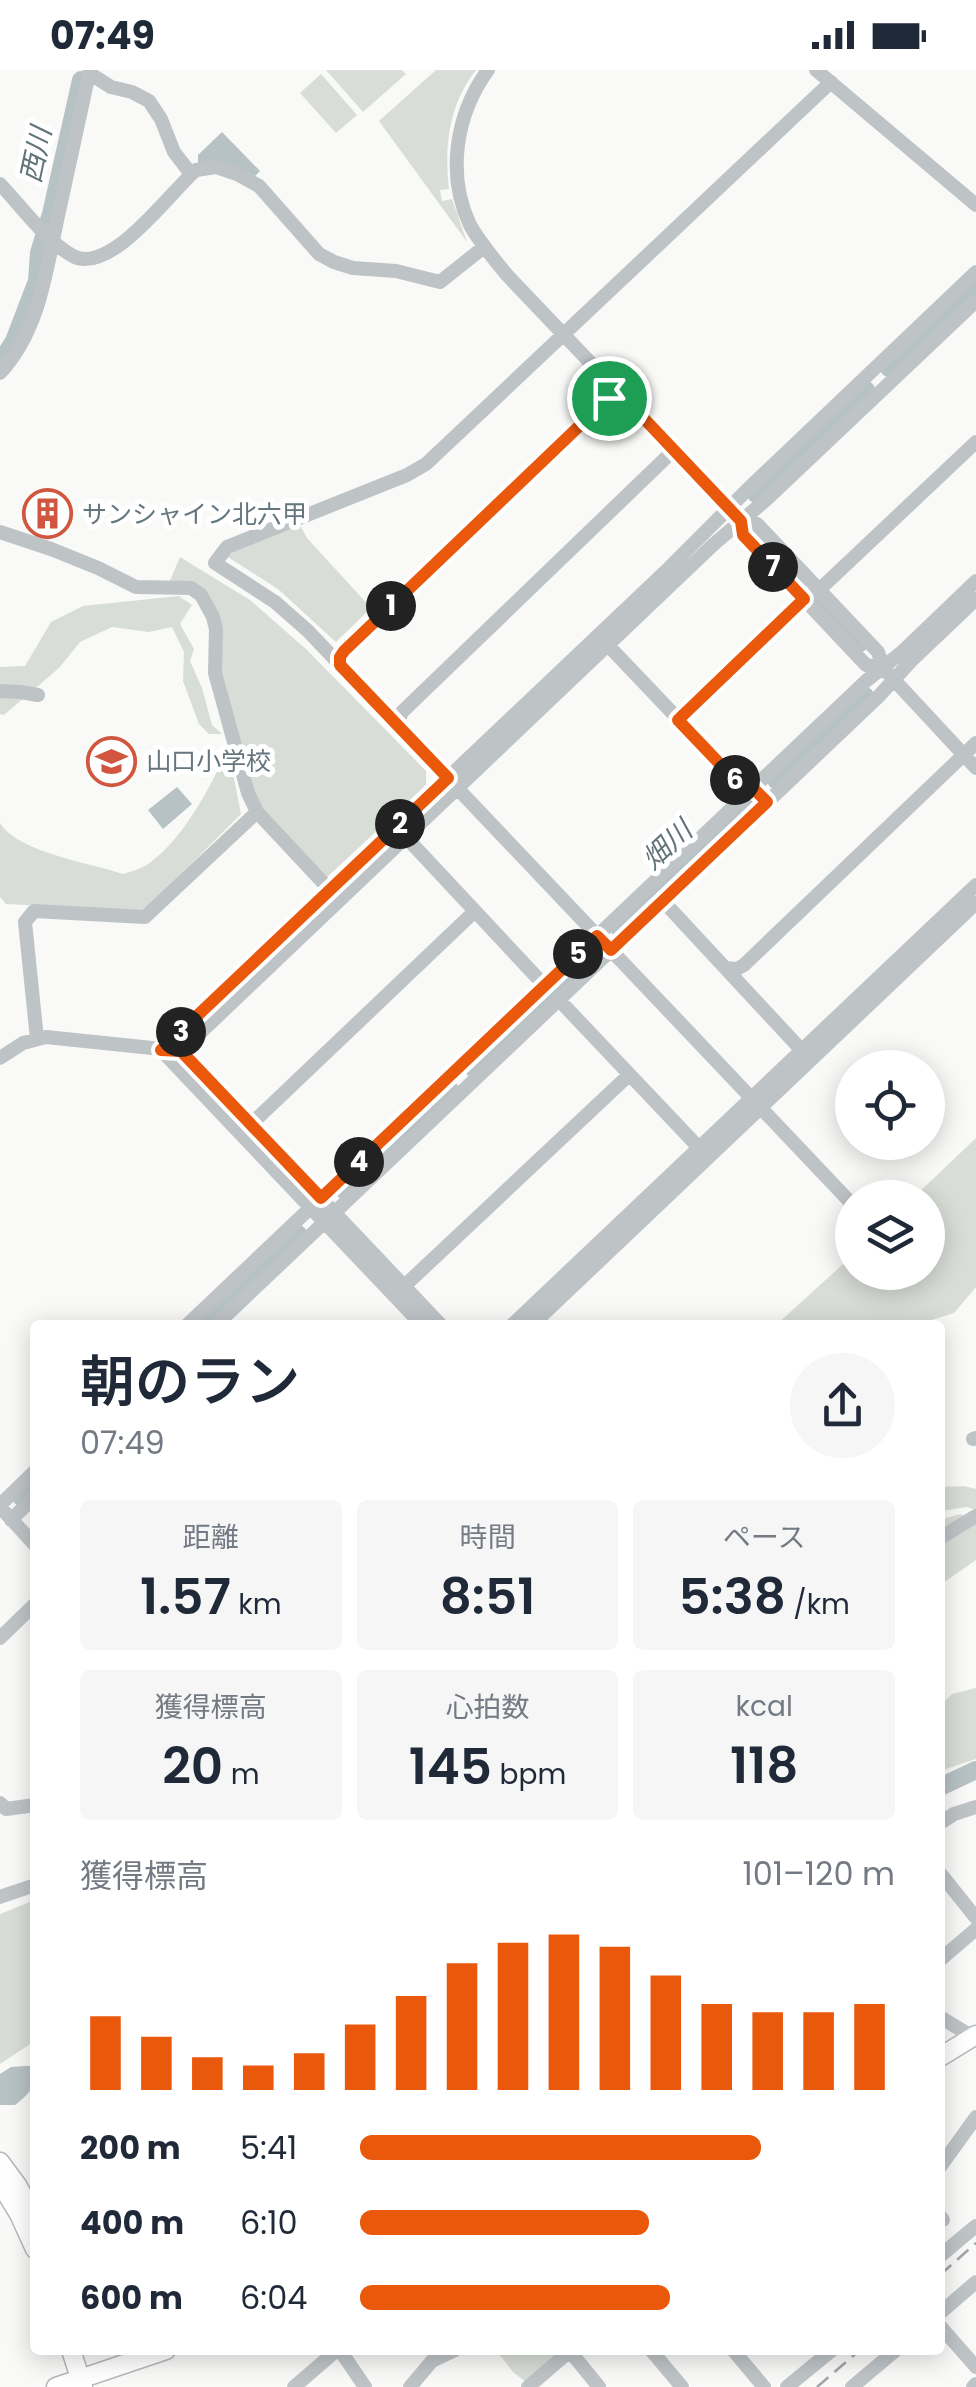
<!DOCTYPE html>
<html lang="ja">
<meta charset="utf-8">
<style>
body{margin:0;font-family:Poppins,"Noto Sans JP",sans-serif;background:#f6f6f7;color:#1f2937;height:100vh;display:flex;flex-direction:column;font-size:38px;white-space:nowrap}
*{box-sizing:border-box;margin:0}
p{font-size:32px;color:#747a83}
.icon{flex:none;width:55px;height:55px;fill:none;stroke:currentColor;stroke-width:2;stroke-linecap:round;stroke-linejoin:round}
.map{position:relative;flex:1;overflow:hidden}
.drawer{position:absolute;left:30px;top:1250px;width:915px;height:1035px;display:flex;flex-direction:column;background:#fff;border-radius:10px;box-shadow:0 5px 25px #0003}
.drawer>*{flex:none}
.tools{position:absolute;left:835px;top:980px;display:grid;gap:20px}
.tools a{display:grid;place-items:center;width:110px;height:110px;border-radius:50%;background:#fff;box-shadow:0 5px 25px #0003;font-size:50px}
.pin{position:absolute;display:grid;place-items:center;width:85px;height:85px;color:#fff;margin:-42px;border:5px solid #fff;border-radius:50%;box-shadow:0 2px 10px #0007}
.km{position:absolute;width:50px;height:50px;margin:-25px;border-radius:50%;background:#222;color:#fff;font-size:28px;line-height:50px;text-align:center}
.round{display:grid;place-items:center;flex:none;width:105px;height:105px;border-radius:52px;background:#f6f6f7}
.head{display:flex;align-items:center;justify-content:space-between;height:170px;padding:0 50px}
h1{font-size:55px;font-weight:600;line-height:75px}
.stats{display:grid;grid-template-columns:repeat(3,1fr);gap:15px;height:170px;padding:10px 50px}
.stats div{display:grid;align-content:center;border-radius:10px;background:#f6f6f7;text-align:center}
.stats b{font-size:50px;font-weight:600}
.stats small{font-size:28px;font-weight:400}
.stats p{font-size:28px}
.chart{height:280px;padding:20px 50px}
.chart p{display:flex;justify-content:space-between}
.chart svg{width:100%;height:180px;margin-top:10px;stroke:#ea580c;stroke-width:6}
ul{padding:0 50px;list-style:none;font-size:32px}
li{display:grid;grid-template-columns:160px 120px 1fr;align-items:center;height:75px}
li i{height:25px;border-radius:12px;background:#ea580c}
.status{display:flex;justify-content:space-between;align-items:center;height:70px;padding:0 50px;background:#fff;direction:ltr}
.status svg{height:28px;fill:currentColor}
.map>svg:first-child{display:block}
.green{fill:#d9ddd7}
.water{fill:#b7c2c5}
.lines{fill:none;stroke-linecap:round;stroke-linejoin:round}
.river{stroke:#b7c2c5;stroke-width:18}
.major-casing{stroke:#b2b8bb;stroke-width:21}
.minor{stroke:#bec3c6;stroke-width:14}
.major{stroke:#fff;stroke-width:18}
.rail{stroke:#9fa6ab;stroke-width:2.5;stroke-dasharray:15 8;stroke-linecap:butt}
.route-casing{stroke:#fff;stroke-width:20}
.route{stroke:#ea580c;stroke-width:12}
.labels{text-anchor:middle;dominant-baseline:central;stroke-width:10;stroke-linejoin:round;paint-order:stroke}
.poi-label{font-size:25px;fill:#66767f;stroke:#fff;text-anchor:start}
.water-label{font-size:28px;font-style:italic;fill:#627478;stroke:#fff}
</style>
<div class="status"><b>07:49</b><svg viewBox="0 0 49 12"><path d="M0 12V9h3v3zM5 12V6h3v6zM10 12V3h3v9zM15 12V0h3v12zM26 1h20v11H26zM47 4h2v5h-2z"/></svg></div>
<div class="map">
<svg width="976" height="2317" viewBox="0 0 976 2317">
<rect width="100%" height="100%" fill="#f9f9f7"/>
<path class="green" d="M 326,0 L 402,0 L 406,4 L 363,42 Z
M 436,0 L 476,0 C 449,34 444,77 449,119 L 440,120 L 442,131 L 452,129 L 467,172 L 379,51 Z
M 321,4 L 357,45 L 336,63 L 300,23 Z
M 300,455 L 307,468 L 371,538 L 336,572 L 278,519 L 228,487 L 234,480 Z
M 180,487 L 250,530 L 307,580 L 426,701 L 426,715 L 325,809 L 258,737 L 217,600 L 205,524 L 169,513 Z
M 179,526 L 192,535 L 180,554 L 194,579 L 190,591 L 202,618 L 212,655 L 222,664 L 209,664 L 199,654 L 183,611 L 184,582 L 172,557 L 149,562 L 112,557 L 80,572 L 59,598 L 4,645 L 0,644 L 0,597 L 25,596 L 51,552 L 83,536 Z
M 228,678 L 241,744 L 144,841 L 6,834 L 0,827 L 0,753 C 17,782 91,793 123,804 C 133,801 144,798 152,791 C 184,767 212,715 228,678 Z
M 976,1068 L 976,1217 L 954,1243 L 916,1255 L 776,1255 L 852,1186 L 852,1202 L 928,1202 L 928,1128 L 914,1127 Z
M 964,1416 L 976,1419 L 976,1440 L 967,1437 L 940,1441 L 940,1417 Z
M 960,1444 L 976,1450 L 976,1490 L 940,1515 L 940,1450 Z
M 976,1618 L 976,1689 L 940,1701 L 940,1636 L 952,1624 Z
M 35,1830 L 35,1971 L 0,1994 L 0,1844 Z
M 496,2280 L 561,2280 L 526,2312 L 513,2302 Z"/>
<path class="water" d="M 222,62 L 260,101 L 253,108 L 198,94 L 198,85 Z
M 177,717 L 192,734 L 163,759 L 148,740 Z
M 25,1996 L 31,1996 C 40,2014 29,2024 15,2035 L 0,2035 L 0,2004 L 11,1997 Z"/>
<g class="lines">
<path class="river" d="M 0,293 L 14,271 L 37,211 L 39,183 L 51,144 L 81,10
M 889,298 L 976,215
M 756,424 L 866,320
M 756,465 L 800,510
M 822,533 L 860,573
M 776,710 L 865,626
M 619,858 L 753,732
M 473,998 L 588,889
M 344,1120 L 450,1020
M 202,1255 L 298,1164
M 21,1427 L 35,1413
M 940,1717 L 976,1700"/>
<defs>
<path id="major" d="M 940,1987 L 976,1965
M 0,2092 L 17,2115 L 35,2147
M 0,2113 L 19,2144 L 35,2179
M 71,2280 L 83,2317
M 56,2317 L 166,2280"/>
</defs>
<use href="#major" class="major-casing"/>
<path class="minor" d="M 90,0 L 89,3 L 111,17 L 132,22 L 149,31 L 161,49 L 174,82 L 191,104
M 488,0 C 456,44 446,104 470,155 C 480,173 494,189 507,205 L 741,451 L 743,465 L 752,474 L 866,595 L 883,598
M 816,0 L 976,135
M 831,12 L 426,394 L 407,405 L 227,477 L 215,493 L 275,532 L 308,561 L 852,1134
M 0,114 C 21,136 47,172 73,186 C 111,206 171,121 196,100 L 216,97 L 239,105 L 259,116 L 319,184 L 334,192 L 353,198 L 396,201 L 440,212 L 484,177
M 0,303 C 40,260 46,201 58,146 C 68,99 79,51 89,3
M 741,451 L 757,454 L 760,457 L 878,582 L 883,598 L 976,698
M 0,462 L 51,479 L 98,498 L 136,517 L 191,518 L 201,525 L 213,547 L 216,559 L 215,603 L 248,723 L 257,742 L 330,820
M 602,569 L 741,715 L 753,717 L 767,732
M 340,595 L 340,587 L 344,581 L 617,320
M 0,621 L 20,622 L 38,625
M 678,650 L 804,529 L 819,520 L 976,372
M 400,658 L 399,649 L 402,642 L 674,380
M 402,763 L 545,916
M 663,831 L 807,986
M 726,898 L 737,899 L 744,895 L 976,673
M 559,930 L 703,1082
M 37,969 L 25,852 L 34,841 L 145,847 L 257,742
M 181,981 L 714,474 L 767,429 L 976,231
M 0,988 L 23,973 L 46,967 L 181,981 L 441,1255
M 245,1060 L 475,841
M 398,1222 L 629,1005
M 187,1255 L 866,611 L 902,582 L 976,511
M 216,1255 L 878,627 L 911,591 L 976,529
M 422,1255 L 161,980 L 668,499 L 750,417 L 976,202
M 512,1255 L 976,815
M 532,1255 L 976,833
M 973,1369 L 976,1368
M 0,1435 L 35,1401
M 0,1437 L 35,1475
M 11,1450 L 35,1426
M 940,1468 L 976,1446
M 0,1568 L 35,1534
M 0,1733 L 6,1739 L 35,1735
M 940,1753 L 954,1744 L 976,1737
M 940,1803 L 976,1848
M 0,1827 L 35,1815
M 940,1890 L 976,1859
M 940,1947 L 976,1969
M 940,2097 L 976,2047
M 940,2146 L 943,2150
M 940,2186 L 976,2156
M 940,2243 L 976,2212
M 940,2256 L 976,2297
M 340,2280 L 365,2317
M 569,2280 L 599,2317
M 651,2280 L 682,2317
M 733,2280 L 764,2317
M 294,2317 L 337,2280
M 410,2317 L 432,2291 L 455,2280
M 528,2317 L 571,2280
M 787,2317 L 832,2280
M 852,2317 L 896,2280
M 973,2317 L 976,2314"/>
<use href="#major" class="major"/>
<path class="rail" d="M 940,2205 L 976,2173
M 817,2317 L 860,2280"/>
</g>
<g class="lines">
<defs>
<path id="route" d="M 617,320 L 741,451 L 743,465 L 804,529 L 678,650 L 740,715 L 753,718 L 767,732 L 611,880 L 597,866 L 321,1128 L 181,981 L 161,980 L 448,708 L 340,595 L 340,587 L 344,581 Z"/>
</defs>
<use href="#route" class="route-casing"/>
<use href="#route" class="route"/>
</g>
<defs>
<symbol id="building-ring" viewBox="-11 -11 22 22"><circle r="9.5" fill="#fff" stroke="#d0563f" stroke-width="1.5"/><path d="M-4-6H4V6H1V3H-1V6H-4ZM-2.5-4.3h1.7v1.8h-1.7ZM.8-4.3h1.7v1.8H.8ZM-2.5-1h1.7V.8h-1.7ZM.8-1h1.7V.8H.8Z" fill="#d0563f"/></symbol>
<symbol id="school-ring" viewBox="-11 -11 22 22"><circle r="9.5" fill="#fff" stroke="#d0563f" stroke-width="1.5"/><path d="M0-5L7-2L0 1L-7-2ZM-4 1L0 2.5L4 1V4Q0 6-4 4Z" fill="#d0563f"/></symbol>
</defs>
<g fill-rule="evenodd">
<use href="#building-ring" x="20" y="416" width="55" height="55"/>
<use href="#school-ring" x="84" y="664" width="55" height="55"/>
</g>
<g class="labels">
<g class="poi-label">
<text x="82" y="444">サンシャイン北六甲</text>
<text x="146" y="691">山口小学校</text>
</g>
<g class="water-label">
<text transform="translate(36 85) rotate(-78)">西川</text>
<text transform="translate(667 775) rotate(-43)">畑川</text>
</g>
</g>
</svg>
<div class="tools">
<a><svg class="icon" aria-label="locate" viewBox="0 0 24 24"><circle cx="12" cy="12" r="6"/><path d="M12 2v4M12 18v4M2 12h4M18 12h4"/></svg></a>
<a><svg class="icon" aria-label="layers" viewBox="0 0 24 24"><path d="M12 4l9 5-9 5-9-5zM3 14l9 5 9-5"/></svg></a>
</div>
<div class="pin" style="left:609px;top:328px;background:#1e9e55"><svg class="icon" aria-label="arrive" viewBox="0 0 24 24"><path d="M6 21V4h12l-3 4 3 4H6"/></svg></div>
<b class="km" style="left:391px;top:536px">1</b>
<b class="km" style="left:400px;top:754px">2</b>
<b class="km" style="left:181px;top:962px">3</b>
<b class="km" style="left:359px;top:1092px">4</b>
<b class="km" style="left:578px;top:884px">5</b>
<b class="km" style="left:735px;top:710px">6</b>
<b class="km" style="left:773px;top:497px">7</b>
<section class="drawer">
<div class="head"><div><h1>朝のラン</h1><p>07:49</p></div><a class="round"><svg class="icon" aria-label="share" viewBox="0 0 24 24"><path d="M12 15V3M7 8l5-5 5 5M5 13v7h14v-7"/></svg></a></div>
<div class="stats">
<div><p>距離</p><b>1.57<small> km</small></b></div>
<div><p>時間</p><b>8:51</b></div>
<div><p>ペース</p><b>5:38<small> /km</small></b></div>
</div>
<div class="stats">
<div><p>獲得標高</p><b>20<small> m</small></b></div>
<div><p>心拍数</p><b>145<small> bpm</small></b></div>
<div><p>kcal</p><b>118</b></div>
</div>
<div class="chart"><p><span>獲得標高</span>101–120 m</p>
<svg viewBox="0 0 160 44" preserveAspectRatio="none"><path d="M5 44V26M15 44V31M25 44V36M35 44V38M45 44V35M55 44V28M65 44V21M75 44V13M85 44V8M95 44V6M105 44V9M115 44V16M125 44V23M135 44V25M145 44V25M155 44V23"/></svg>
</div>
<ul>
<li><b>200 m</b>5:41<i style="width:75%"></i></li>
<li><b>400 m</b>6:10<i style="width:54%"></i></li>
<li><b>600 m</b>6:04<i style="width:58%"></i></li>
</ul>
</section>
</div>
